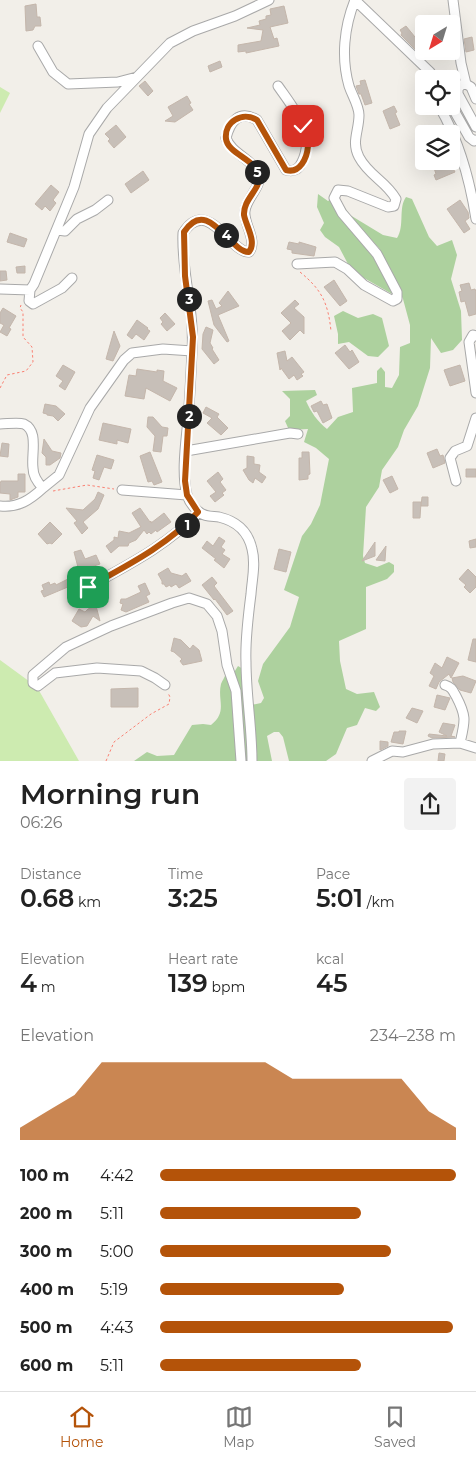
<!DOCTYPE html>
<meta charset="utf-8">
<style>
body{margin:0;font-family:Montserrat,sans-serif;background:#f2f2f2;color:#222;height:100vh;display:flex;flex-direction:column;font-size:19px;white-space:nowrap}
*{box-sizing:border-box;margin:0}
p{font-size:16px;color:#767676}
.icon{flex:none;width:28px;height:28px;fill:none;stroke:currentColor;stroke-width:2;stroke-linecap:round;stroke-linejoin:round}
.map{position:relative;height:761px;overflow:hidden}
.panel{display:flex;flex-direction:column;background:#fff;flex:1}
.panel>*{flex:none}
.needle{width:32px;rotate:218deg}
.fabs{position:absolute;left:415px;top:15px;display:grid;gap:10px}
.fabs a{display:grid;place-items:center;width:45px;height:45px;border-radius:5px;background:#fff;box-shadow:0 5px 20px #0002;font-size:25px}
.pin{position:absolute;display:grid;place-items:center;width:42px;height:42px;color:#fff;margin:-21px;border-radius:10px;box-shadow:0 2px 8px #0006}
.km{position:absolute;width:25px;height:25px;margin:-12px;border-radius:50%;background:#222;color:#fff;font-size:14px;line-height:25px;text-align:center}
.round{display:grid;place-items:center;flex:none;width:52px;height:52px;border-radius:5px;background:#f2f2f2}
.summary{display:flex;align-items:center;justify-content:space-between;height:85px;padding:0 20px}
h1{font-size:28px;font-weight:600;line-height:38px}
.figures{display:grid;grid-template-columns:repeat(3,1fr);gap:8px;height:85px;padding:5px 20px}
.figures div{display:grid;align-content:center}
.figures b{font-size:25px;font-weight:600}
.figures small{font-size:14px;font-weight:400}
.figures p{font-size:14px}
.chart{height:140px;padding:10px 20px}
.chart p{display:flex;justify-content:space-between}
.chart svg{width:100%;height:90px;margin-top:5px;fill:#b45309;opacity:.7}
ul{padding:0 20px;list-style:none;font-size:16px}
li{display:grid;grid-template-columns:80px 60px 1fr;align-items:center;height:38px}
li i{height:12px;border-radius:6px;background:#b45309}
.menu{display:flex;justify-content:space-around;align-items:center;height:70px;border-top:1px solid #e0e0e0;background:#fff;font-size:14px;color:#767676}
.menu a{display:grid;justify-items:center;gap:2px}
.menu .on{color:#b45309}
.map>svg:first-child{display:block}
.grass{fill:#cdebb0}
.forest{fill:#add19e}
.building{fill:#c7bfb8;stroke:#c4b6ab}
.lines{fill:none;stroke-linecap:round;stroke-linejoin:round}
.minor-casing{stroke:#a9a9a9;stroke-width:11}
.path{stroke:#fa8072;stroke-width:1;stroke-dasharray:2.5 2.5;stroke-linecap:butt}
.minor{stroke:#fff;stroke-width:9}
.route-casing{stroke:#fff;stroke-width:10}
.route{stroke:#b45309;stroke-width:6}
</style>
<div class="map">
<svg width="476" height="761" viewBox="0 0 476 761">
<rect width="100%" height="100%" fill="#f2efe9"/>
<path class="grass" d="M 0,87 L 10,93 L 0,113 Z
M 0,660 L 37,687 L 79,761 L 0,761 Z"/>
<path class="forest" d="M 318,194 L 328,201 L 331,199 L 340,201 L 350,215 L 383,235 L 397,238 C 405,226 398,208 406,197 L 412,199 L 429,237 L 437,246 L 452,240 L 457,255 L 451,279 L 461,311 L 462,340 L 453,350 L 441,353 L 431,338 L 430,368 L 418,406 L 404,430 L 398,447 L 382,470 L 379,487 L 366,507 L 363,556 L 365,563 L 377,567 L 389,562 L 394,565 L 394,572 L 387,579 L 366,587 L 366,629 L 339,641 L 340,661 L 346,689 L 357,694 L 374,692 L 380,707 L 376,711 L 365,708 L 357,725 L 347,728 L 336,754 L 326,761 L 289,761 L 283,737 L 279,732 L 274,732 L 267,736 L 272,761 L 256,761 L 251,705 L 261,703 L 264,698 L 258,681 L 263,664 L 290,627 L 299,597 L 284,590 L 302,536 L 311,524 L 320,505 L 329,459 L 316,448 L 304,442 L 308,429 L 289,430 L 285,421 L 290,416 L 290,399 L 282,391 L 315,390 L 317,395 L 306,401 C 311,412 317,421 327,429 L 338,417 L 353,412 L 352,388 L 377,383 L 377,371 L 381,367 L 385,372 L 385,387 L 392,388 L 399,375 L 400,347 L 410,343 L 410,325 L 403,299 L 379,248 L 366,234 L 392,294 L 364,278 L 348,264 L 339,247 L 325,237 L 320,230 L 324,223 L 317,207 Z
M 343,311 L 358,318 L 373,314 L 382,318 L 389,346 L 378,357 L 368,356 L 349,342 L 338,344 L 338,334 L 334,316 Z
M 238,666 L 243,669 L 250,761 L 134,761 L 147,752 L 157,756 L 174,755 L 192,725 L 203,724 L 211,725 C 228,712 217,700 221,684 C 222,681 225,677 226,673 L 233,674 Z"/>
<path class="building" d="M 36,4 L 37,17 L 40,17 L 41,26 L 35,26 L 33,30 L 26,31 L 25,6 Z
M 284,6 L 288,23 L 270,27 L 274,39 L 277,38 L 279,46 L 246,53 L 246,51 L 238,52 L 238,45 L 261,41 L 263,30 L 247,28 L 260,25 L 259,21 L 266,19 L 266,16 L 271,15 L 270,9 Z
M 406,26 L 415,37 L 424,32 L 424,53 L 421,55 L 401,35 L 402,33 L 400,30 Z
M 472,37 L 474,50 L 466,52 L 464,39 Z
M 220,61 L 222,67 L 210,72 L 208,66 Z
M 365,80 L 372,103 L 365,105 L 361,94 L 359,94 L 356,86 L 361,85 L 360,81 Z
M 145,81 L 153,91 L 148,96 L 139,86 Z
M 187,96 L 191,103 L 189,104 L 193,110 L 175,122 L 165,121 L 173,116 L 168,107 Z
M 394,106 L 397,112 L 395,113 L 400,125 L 390,129 L 383,111 Z
M 116,125 L 126,137 L 114,148 L 108,141 L 110,139 L 105,134 Z
M 433,161 L 449,161 L 455,172 L 436,180 L 434,175 L 436,174 L 434,168 L 436,167 Z
M 143,171 L 149,180 L 131,193 L 125,184 Z
M 51,185 L 59,192 L 53,200 L 56,203 L 50,211 L 45,206 L 42,210 L 35,204 Z
M 460,200 L 468,212 L 469,218 L 465,221 L 470,229 L 464,233 L 447,209 Z
M 10,233 L 27,239 L 24,247 L 7,242 Z
M 289,242 L 299,244 L 299,242 L 316,247 L 314,256 L 292,253 L 292,250 L 287,249 Z
M 25,266 L 25,273 L 17,273 L 16,267 Z
M 0,271 L 6,271 L 7,280 L 0,281 Z
M 334,280 L 347,301 L 340,306 L 324,287 Z
M 469,283 L 471,290 L 475,289 L 476,292 L 476,314 L 469,316 L 465,301 L 461,302 L 459,292 L 462,291 L 460,285 Z
M 228,291 L 239,306 L 218,315 L 229,341 L 227,342 L 214,325 L 208,301 L 212,300 L 216,309 L 222,306 L 219,303 Z
M 295,300 L 299,304 L 294,308 L 304,317 L 304,334 L 300,330 L 290,340 L 282,331 L 291,323 L 281,313 Z
M 3,308 L 16,316 L 9,328 L 11,329 L 7,336 L 0,332 L 4,325 L 0,323 L 0,313 Z
M 165,313 L 175,324 L 167,331 L 161,324 L 163,322 L 160,318 Z
M 137,320 L 148,328 L 147,329 L 150,331 L 144,340 L 136,334 L 132,339 L 127,335 Z
M 206,327 L 213,330 L 210,343 L 213,348 L 212,349 L 219,360 L 214,364 L 202,349 L 203,334 Z
M 114,331 L 120,346 L 113,361 L 106,359 Z
M 345,345 L 350,352 L 352,350 L 359,362 L 349,369 L 335,353 Z
M 285,351 L 287,361 L 292,357 L 304,372 L 301,374 L 303,376 L 297,380 L 294,375 L 289,379 L 281,368 L 280,370 L 277,353 Z
M 63,365 L 75,372 L 65,390 L 59,386 L 63,381 L 56,376 Z
M 460,365 L 465,381 L 450,386 L 444,370 Z
M 137,369 L 157,372 L 157,370 L 164,371 L 163,381 L 177,388 L 170,401 L 146,388 L 144,399 L 125,396 L 129,375 L 136,376 Z
M 321,401 L 323,405 L 327,404 L 332,418 L 323,423 L 317,411 L 314,412 L 311,406 Z
M 45,404 L 56,406 L 65,414 L 58,421 L 53,416 L 47,415 L 47,414 L 43,413 Z
M 206,407 L 219,414 L 217,417 L 228,428 L 221,435 L 207,423 L 212,418 L 203,413 Z
M 148,417 L 153,417 L 162,427 L 168,428 L 167,436 L 163,436 L 161,452 L 153,451 L 155,436 L 147,427 Z
M 103,423 L 131,429 L 128,443 L 117,440 L 117,444 L 99,440 Z
M 44,439 L 52,451 L 61,453 L 60,458 L 50,465 L 46,465 L 46,457 L 42,453 Z
M 2,443 L 9,444 L 8,457 L 0,456 Z
M 437,449 L 440,456 L 443,455 L 445,463 L 433,468 L 427,453 Z
M 150,452 L 162,482 L 154,485 L 152,481 L 148,482 L 140,456 Z
M 302,452 L 309,452 L 310,474 L 308,475 L 308,479 L 299,480 L 299,458 L 302,458 Z
M 97,455 L 114,460 L 111,469 L 104,467 L 99,480 L 93,478 L 95,471 L 92,470 Z
M 247,456 L 254,457 L 254,464 L 260,465 L 259,472 L 266,477 L 262,483 L 255,478 L 253,483 L 249,480 L 243,470 L 247,468 Z
M 466,469 L 476,469 L 476,477 L 466,477 Z
M 218,472 L 223,479 L 220,482 L 226,490 L 222,493 L 224,495 L 215,502 L 210,496 L 216,492 L 207,481 Z
M 18,474 L 25,474 L 25,492 L 18,492 L 18,497 L 10,500 L 10,494 L 0,493 L 0,484 L 1,481 L 18,481 Z
M 392,476 L 398,489 L 390,493 L 383,480 Z
M 98,492 L 104,495 L 98,509 L 83,522 L 88,528 L 82,534 L 74,523 L 77,521 L 66,508 L 83,510 L 95,499 Z
M 422,497 L 428,497 L 428,506 L 421,506 Z
M 413,502 L 421,502 L 420,518 L 413,518 Z
M 140,508 L 150,522 L 151,521 L 151,523 L 164,513 L 171,522 L 157,532 L 156,530 L 151,534 L 149,532 L 147,534 L 144,530 L 136,540 L 129,543 L 128,546 L 119,546 L 111,553 L 106,546 L 114,540 L 114,537 L 118,538 L 119,531 L 129,533 L 141,527 L 132,513 Z
M 50,522 L 62,534 L 52,544 L 50,543 L 47,544 L 38,534 Z
M 219,537 L 225,541 L 221,547 L 225,550 L 222,554 L 230,559 L 224,568 L 214,560 L 216,559 L 202,548 L 207,541 L 213,546 Z
M 476,539 L 476,547 L 470,548 L 469,541 Z
M 375,542 L 375,556 L 362,561 Z
M 386,546 L 385,561 L 376,560 Z
M 279,549 L 291,552 L 286,572 L 274,569 Z
M 81,550 L 85,559 L 96,555 L 100,564 L 79,571 L 74,552 Z
M 168,568 L 171,573 L 182,576 L 186,573 L 191,581 L 179,588 L 176,584 L 171,587 L 170,585 L 166,587 L 164,584 L 162,584 L 162,581 L 158,574 Z
M 468,569 L 476,577 L 476,587 L 470,593 L 464,587 L 466,585 L 459,579 Z
M 72,577 L 75,584 L 44,597 L 41,591 L 44,590 L 42,585 L 49,582 L 50,585 L 55,583 L 56,585 Z
M 212,577 L 217,583 L 214,586 L 233,611 L 227,615 L 215,599 L 214,600 L 202,585 Z
M 145,583 L 150,594 L 146,596 L 149,602 L 126,612 L 121,610 L 123,604 L 120,603 L 121,599 L 126,599 L 141,592 L 138,586 Z
M 96,606 L 100,621 L 93,616 L 87,626 L 81,627 L 72,621 L 79,609 L 85,612 L 88,609 Z
M 174,638 L 181,640 L 190,649 L 193,645 L 199,650 L 202,661 L 183,665 L 180,661 L 182,659 L 174,652 L 171,651 Z
M 473,639 L 476,639 L 476,662 L 468,660 Z
M 447,657 L 459,663 L 451,678 L 449,674 L 439,682 L 436,689 L 429,686 L 434,676 L 430,673 L 435,663 L 442,668 Z
M 463,676 L 476,681 L 471,693 L 460,690 L 453,682 L 452,678 Z
M 138,688 L 138,707 L 111,707 L 111,689 Z
M 437,695 L 450,698 L 445,710 L 434,707 Z
M 412,708 L 423,711 L 417,723 L 406,718 Z
M 443,723 L 455,725 L 451,736 L 455,737 L 432,738 L 428,736 L 429,734 L 447,736 L 439,732 Z
M 399,731 L 406,731 L 403,744 L 391,742 L 394,732 L 399,732 Z
M 380,741 L 388,742 L 388,746 L 380,750 Z
M 439,753 L 445,754 L 444,761 L 438,761 Z"/>
<g class="lines">
<defs>
<path id="minor" d="M 355,0 L 430,72 L 435,79
M 453,0 L 461,63 L 466,84
M 38,46 L 53,72 L 68,84 L 118,82 L 137,77
M 476,99 L 471,87 L 466,84 L 461,85 L 458,89 L 458,94 L 476,127
M 451,105 L 469,137 L 474,141 L 476,140
M 439,106 C 459,140 470,181 476,219
M 57,230 L 65,231 L 77,219 L 95,210 L 108,200
M 297,264 L 335,262 L 347,269 L 364,285 L 393,301 L 397,299 L 397,292 L 377,254 L 342,213 L 334,198 L 338,190 L 348,191 L 388,207 L 394,206 L 396,199 C 386,181 369,176 359,157 C 351,142 359,131 359,115 C 359,106 352,95 349,86 C 341,58 344,27 355,0
M 0,289 L 30,290 L 34,284 L 74,187 L 89,134 L 107,108 L 170,43 L 193,31 L 235,16 L 269,0
M 30,290 L 29,301 L 33,304 L 62,288 L 72,278
M 476,336 L 473,335 L 469,342 L 476,393
M 192,351 C 195,311 181,272 183,233 C 208,195 230,253 249,252 C 258,241 243,223 245,211 C 246,198 264,185 258,172 C 250,158 231,153 226,138 C 230,122 239,109 257,120 L 286,170 C 294,172 299,169 302,162 C 316,134 294,109 278,86
M 0,424 C 7,424 18,422 24,424 C 39,431 31,454 33,468 C 33,476 38,483 43,488 L 59,475 L 90,408 L 124,360 L 132,353 L 163,349 L 192,351 C 191,374 190,396 188,419 C 186,442 181,473 187,495 C 189,501 193,507 198,511 C 204,517 211,516 219,517 C 236,521 248,531 252,549 C 256,564 252,579 251,594 C 248,617 245,640 246,662 C 246,695 252,728 252,761
M 186,451 L 290,433 L 298,434
M 456,481 L 450,458 L 455,451 L 467,446 L 476,418
M 122,490 L 187,495
M 0,506 C 18,508 30,500 43,488
M 88,587 C 126,566 168,545 199,512
M 165,685 L 155,678 L 141,671 L 97,668 L 55,673 L 38,686 L 33,683 L 33,675 L 66,647 L 111,626 L 172,603 L 189,598 L 207,604 L 217,616 L 222,631 L 227,665 L 236,691 L 241,761
M 445,685 C 452,687 453,691 456,696 C 467,717 465,721 460,743
M 372,761 L 392,751 L 403,752 L 433,744 L 460,743 L 476,748"/>
</defs>
<use href="#minor" class="minor-casing"/>
<path class="path" d="M 300,272 C 322,290 328,303 331,331
M 0,388 L 7,375 L 26,371 L 33,362 L 32,347 L 23,337 L 23,312 L 20,308 L 21,305
M 53,491 L 87,485 L 114,489
M 106,761 L 114,742 L 151,714 L 169,704 L 170,697 L 168,693"/>
<use href="#minor" class="minor"/>
</g>
<g class="lines">
<defs>
<path id="route" d="M 88,587 C 126,566 168,545 198,512 L 187,495 L 185,481 L 193,337 L 185,276 L 184,232 C 208,195 230,253 249,252 C 257,242 246,226 244,215 C 243,199 261,189 259,176 C 257,160 228,154 226,139 C 224,122 242,111 257,120 L 286,170 C 300,174 307,158 308,146 C 308,139 306,133 303,126"/>
</defs>
<use href="#route" class="route-casing"/>
<use href="#route" class="route"/>
</g>
</svg>
<div class="fabs">
<a><svg class="needle" viewBox="-14 -14 28 28"><path d="M0-13l5 13h-10z" fill="#e53935"/><path d="M0 13l5-13h-10z" fill="#767676"/></svg></a>
<a><svg class="icon" aria-label="locate" viewBox="0 0 24 24"><circle cx="12" cy="12" r="6"/><path d="M12 2v4M12 18v4M2 12h4M18 12h4"/></svg></a>
<a><svg class="icon" aria-label="layers" viewBox="0 0 24 24"><path d="M12 4l9 5-9 5-9-5zM3 14l9 5 9-5"/></svg></a>
</div>
<div class="pin" style="left:88px;top:587px;background:#1e9e55"><svg class="icon" aria-label="arrive" viewBox="0 0 24 24"><path d="M6 21V4h12l-3 4 3 4H6"/></svg></div>
<div class="pin" style="left:303px;top:126px;background:#d93025"><svg class="icon" aria-label="check" viewBox="0 0 24 24"><path d="M5 12l5 5 9-10"/></svg></div>
<b class="km" style="left:187px;top:525px">1</b>
<b class="km" style="left:189px;top:416px">2</b>
<b class="km" style="left:189px;top:299px">3</b>
<b class="km" style="left:226px;top:235px">4</b>
<b class="km" style="left:257px;top:172px">5</b>
</div>
<section class="panel">
<div class="summary"><div><h1>Morning run</h1><p>06:26</p></div><a class="round"><svg class="icon" aria-label="share" viewBox="0 0 24 24"><path d="M12 15V3M7 8l5-5 5 5M5 13v7h14v-7"/></svg></a></div>
<div class="figures">
<div><p>Distance</p><b>0.68<small> km</small></b></div>
<div><p>Time</p><b>3:25</b></div>
<div><p>Pace</p><b>5:01<small> /km</small></b></div>
</div>
<div class="figures">
<div><p>Elevation</p><b>4<small> m</small></b></div>
<div><p>Heart rate</p><b>139<small> bpm</small></b></div>
<div><p>kcal</p><b>45</b></div>
</div>
<div class="chart"><p><span>Elevation</span>234–238 m</p>
<svg viewBox="0 0 160 44" preserveAspectRatio="none"><path d="M0 44V38L10 30L20 22L30 6L40 6L50 6L60 6L70 6L80 6L90 6L100 14L110 14L120 14L130 14L140 14L150 30L160 38V44z"/></svg>
</div>
<ul>
<li><b>100 m</b>4:42<i style="width:100%"></i></li>
<li><b>200 m</b>5:11<i style="width:68%"></i></li>
<li><b>300 m</b>5:00<i style="width:78%"></i></li>
<li><b>400 m</b>5:19<i style="width:62%"></i></li>
<li><b>500 m</b>4:43<i style="width:99%"></i></li>
<li><b>600 m</b>5:11<i style="width:68%"></i></li>
</ul>
</section>
<nav class="menu">
<a class="on"><svg class="icon" aria-label="home" viewBox="0 0 24 24"><path d="M3 11l9-7 9 7M6 9v11h12V9"/></svg>Home</a>
<a><svg class="icon" aria-label="map" viewBox="0 0 24 24"><path d="M3 6l6-2 6 2 6-2v14l-6 2-6-2-6 2zM9 4v14M15 6v14"/></svg>Map</a>
<a><svg class="icon" aria-label="saved" viewBox="0 0 24 24"><path d="M7 4h10v16l-5-4-5 4z"/></svg>Saved</a>
</nav>
